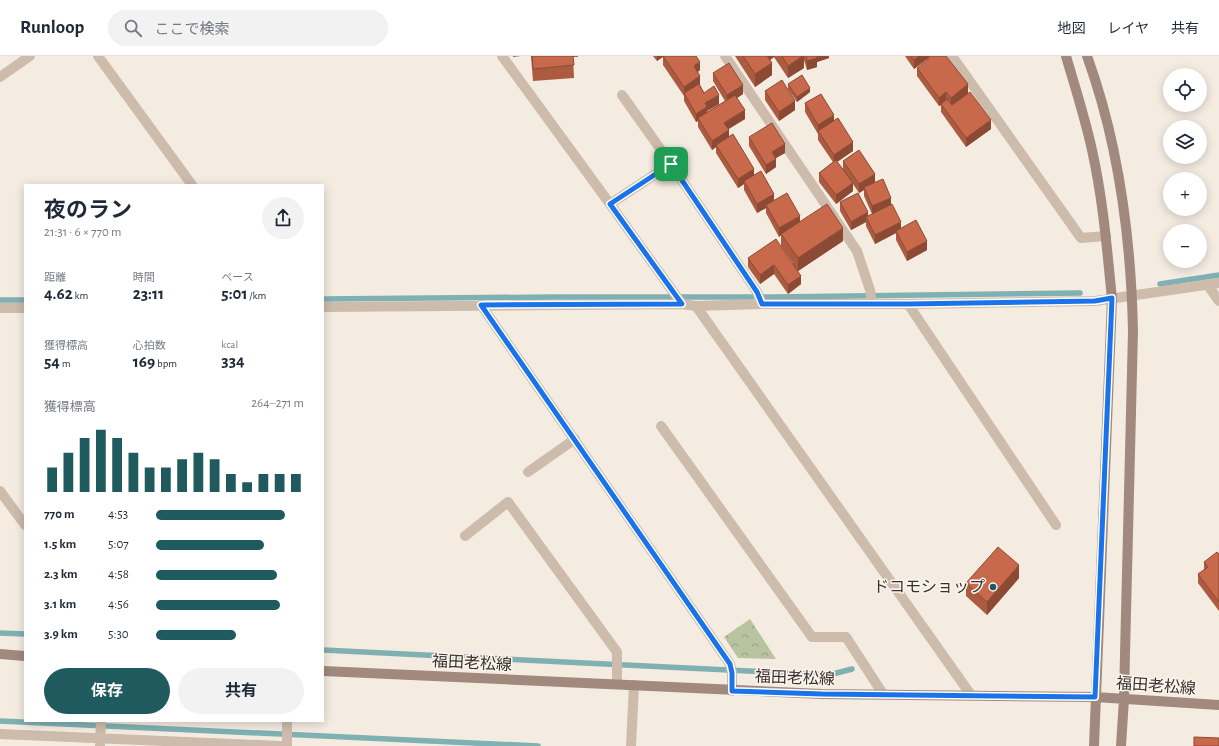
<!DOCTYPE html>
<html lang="ja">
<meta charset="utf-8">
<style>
body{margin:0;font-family:"Alegreya Sans","Noto Sans JP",sans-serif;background:#f2f2f3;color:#1f2937;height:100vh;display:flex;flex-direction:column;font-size:15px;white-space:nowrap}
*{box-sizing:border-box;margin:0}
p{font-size:13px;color:#747a83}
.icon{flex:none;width:22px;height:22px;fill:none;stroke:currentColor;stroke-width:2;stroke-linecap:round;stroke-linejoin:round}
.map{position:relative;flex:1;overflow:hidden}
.sheet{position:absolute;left:24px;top:128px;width:300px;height:538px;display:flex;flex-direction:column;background:#fff;border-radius:0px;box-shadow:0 2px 10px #0003}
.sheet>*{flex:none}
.fabs{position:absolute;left:1163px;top:12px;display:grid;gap:8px}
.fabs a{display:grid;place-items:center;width:44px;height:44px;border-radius:50%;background:#fff;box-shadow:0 2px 10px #0003;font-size:20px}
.pin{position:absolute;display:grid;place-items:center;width:34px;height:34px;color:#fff;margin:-17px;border-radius:8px;box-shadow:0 2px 6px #0006}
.round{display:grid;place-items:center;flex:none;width:42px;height:42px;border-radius:21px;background:#f2f2f3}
.summary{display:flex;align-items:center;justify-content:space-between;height:68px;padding:0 20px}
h1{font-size:22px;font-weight:700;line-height:30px}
.figures{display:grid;grid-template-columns:repeat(3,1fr);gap:6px;height:68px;padding:4px 20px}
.figures div{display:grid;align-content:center}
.figures b{font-size:17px;font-weight:700}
.figures small{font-size:11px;font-weight:400}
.figures p{font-size:11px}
.chart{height:112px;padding:8px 20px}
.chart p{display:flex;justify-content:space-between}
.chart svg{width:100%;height:72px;margin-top:4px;stroke:#1f5a5e;stroke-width:6}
.primary-button{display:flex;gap:8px;margin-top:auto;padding:8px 20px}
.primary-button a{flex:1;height:46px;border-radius:24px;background:#1f5a5e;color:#fff;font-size:16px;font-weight:700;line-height:46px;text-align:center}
.primary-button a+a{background:#f2f2f3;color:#1f2937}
ul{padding:0 20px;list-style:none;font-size:13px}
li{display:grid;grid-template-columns:64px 48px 1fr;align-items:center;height:30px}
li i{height:10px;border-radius:5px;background:#1f5a5e}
header{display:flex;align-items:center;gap:24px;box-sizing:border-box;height:56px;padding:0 20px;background:#fff;border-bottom:1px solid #e0e1e3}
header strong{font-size:19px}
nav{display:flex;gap:22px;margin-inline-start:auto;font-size:14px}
.search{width:280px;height:36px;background:#f2f2f3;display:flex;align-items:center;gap:10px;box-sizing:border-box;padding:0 14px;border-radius:22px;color:#747a83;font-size:15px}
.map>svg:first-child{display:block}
.park{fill:url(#park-crowns)}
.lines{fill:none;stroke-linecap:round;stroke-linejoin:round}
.stream{stroke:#7fb0b2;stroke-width:5.5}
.street{stroke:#cdbbac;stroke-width:10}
.secondary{stroke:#a18a7d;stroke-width:10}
.wall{fill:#ac5a40}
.shaded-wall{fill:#8c4a34}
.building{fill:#c8694b;stroke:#8c4a34}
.route-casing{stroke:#fff;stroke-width:8}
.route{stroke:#1a73e8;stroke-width:5}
.poi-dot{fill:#1f5a5e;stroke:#fbf5ee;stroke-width:1.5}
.labels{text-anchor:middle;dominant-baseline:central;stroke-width:3;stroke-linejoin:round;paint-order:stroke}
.poi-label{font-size:16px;fill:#3b302b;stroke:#fbf5ee;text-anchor:end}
.street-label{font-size:16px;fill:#3b302b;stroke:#fbf5ee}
</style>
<header>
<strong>Runloop</strong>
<div class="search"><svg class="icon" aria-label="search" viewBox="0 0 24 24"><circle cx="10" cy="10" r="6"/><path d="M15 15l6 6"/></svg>ここで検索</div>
<nav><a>地図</a><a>レイヤ</a><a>共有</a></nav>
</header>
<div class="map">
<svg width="1219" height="690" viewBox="0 0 1219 690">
<defs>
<pattern id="park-crowns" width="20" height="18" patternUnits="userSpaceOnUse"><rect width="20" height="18" fill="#b8c4a0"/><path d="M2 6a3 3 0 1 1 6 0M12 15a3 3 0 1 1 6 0" fill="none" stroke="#97a083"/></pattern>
</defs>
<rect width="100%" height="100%" fill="#f4ebe1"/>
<path class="park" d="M 750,563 L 776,603 L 738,602 L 724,581 Z"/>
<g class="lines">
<path class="stream" d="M 1160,228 L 1219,219
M 323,243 L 553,241 L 775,241 L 1080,237
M 0,244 L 25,244
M 0,577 L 25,578
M 323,594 L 829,619 L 852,613
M 0,665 L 538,690"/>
<path class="street" d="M 98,0 L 192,129
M 502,0 L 610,148 L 682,248
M 725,0 L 857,195 L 870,234 L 872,247
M 952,0 L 1081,182 L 1106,180
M 0,21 L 30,0
M 622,39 L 671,108 L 757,236 L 762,248
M 610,148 L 671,108
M 1207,228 L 1219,245
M 908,248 L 1056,469
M 481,249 L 730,608 L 732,617 L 732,635
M 696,250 L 971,639
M 323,251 L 682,248 L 696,250 L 762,248 L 908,248 L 1095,245 L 1219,227
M 0,252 L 25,252
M 661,370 L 812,581 L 846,581 L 883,638
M 528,416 L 575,383
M 0,435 L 25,469
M 465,480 L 508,446 L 617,596 L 617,628
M 0,678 L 281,690
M 100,690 L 101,665
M 287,690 L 287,665
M 631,690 L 634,629"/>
<path class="secondary" d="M 1066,0 C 1075,31 1085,62 1092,94 C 1103,143 1107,193 1112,243 L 1094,690
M 1087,0 C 1119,88 1131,182 1133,275 L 1125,598 L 1124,643 L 1121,690
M 0,598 L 25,600
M 323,615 L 822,638 L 1095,641 L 1219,649"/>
</g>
<path class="wall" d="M 513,0 L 521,0 L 513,1 Z
M 531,0 L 578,0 L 578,1 L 573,1 L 574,22 L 533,25 Z
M 653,0 L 696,0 L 700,14 L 698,16 L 700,29 L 704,37 L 719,48 L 707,55 L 707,56 L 725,45 L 713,25 L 713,17 L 743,38 L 737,42 L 745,63 L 728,73 L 729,81 L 754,119 L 774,144 L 800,165 L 843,185 L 798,215 L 801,228 L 788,238 L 774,218 L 760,228 L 748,211 L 748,202 L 793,207 L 781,190 L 781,179 L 779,181 L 766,157 L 766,152 L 757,157 L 744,134 L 744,128 L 738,132 L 716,97 L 716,91 L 712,94 L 698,71 L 698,65 L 696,66 L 684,45 L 684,40 L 663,9 L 663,1 L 657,5 Z
M 735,0 L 829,0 L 829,2 L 817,6 L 817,11 L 807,14 L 804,4 L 804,12 L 788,22 L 774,1 L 770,4 L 772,19 L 755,31 Z
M 905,0 L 931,0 L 914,13 Z
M 917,12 L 968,37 L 991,73 L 966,91 L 941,56 L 941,49 L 939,50 L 917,20 Z
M 788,28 L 810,36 L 797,46 L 788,33 Z
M 765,35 L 795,54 L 779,65 L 765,44 Z
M 805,47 L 834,65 L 853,95 L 837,106 L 843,114 L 843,105 L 875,127 L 891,148 L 901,172 L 927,194 L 907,205 L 896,184 L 896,177 L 875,188 L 866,170 L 866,166 L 851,174 L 840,155 L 840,146 L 868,160 L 872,158 L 864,140 L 864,134 L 859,137 L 853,128 L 853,135 L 836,148 L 819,126 L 819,117 L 833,106 L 818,84 L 818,78 L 805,56 Z
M 749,81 L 785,97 L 776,102 L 776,111 L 766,118 L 749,90 Z
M 1219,498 L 1219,555 L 1198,527 L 1198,518 L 1204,514 L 1204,506 Z
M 1019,522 L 987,559 L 966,540 L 966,527 Z"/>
<path class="shaded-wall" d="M 657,0 L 664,0 L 657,5 Z
M 764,0 L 774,0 L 774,1 L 764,8 Z
M 803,0 L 804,0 L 804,12 L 788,22 L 788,10 Z
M 816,0 L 829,0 L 829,2 L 817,6 L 817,11 L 807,14 L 807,5 Z
M 919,0 L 931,0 L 914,13 L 914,4 Z
M 700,6 L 700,14 L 694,18 L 694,10 Z
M 772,7 L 772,19 L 755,31 L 755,18 Z
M 700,20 L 700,29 L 685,39 L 684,37 L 684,40 L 684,31 Z
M 968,28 L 968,37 L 951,50 L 951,42 Z
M 743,29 L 743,38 L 727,48 L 727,39 Z
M 810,32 L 810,36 L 797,46 L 797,41 Z
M 946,36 L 946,45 L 941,48 L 941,49 L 939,50 L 939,42 Z
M 719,39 L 719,48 L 707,55 L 707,60 L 698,62 L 698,65 L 696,66 L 696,58 L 705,47 Z
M 795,45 L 795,54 L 779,65 L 779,56 Z
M 745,54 L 745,63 L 724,76 L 724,67 Z
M 834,59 L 834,68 L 818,75 L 818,69 Z
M 991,64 L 991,73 L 966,91 L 966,82 Z
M 729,74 L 729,83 L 716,89 L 716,91 L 712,94 L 712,85 Z
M 853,86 L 853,95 L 834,108 L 834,99 Z
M 785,88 L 785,97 L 772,104 L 772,96 Z
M 776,103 L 776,111 L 766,118 L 766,109 Z
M 754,113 L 754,122 L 744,125 L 744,128 L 738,132 L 738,123 Z
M 875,118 L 875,127 L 864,131 L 864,134 L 859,137 L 859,128 Z
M 853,127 L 853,135 L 836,148 L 836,139 Z
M 774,138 L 774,147 L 766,149 L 766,152 L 757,157 L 757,148 Z
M 891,142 L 891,151 L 872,159 L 872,150 Z
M 868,156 L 868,165 L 866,161 L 866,166 L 851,174 L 851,166 Z
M 800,160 L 800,169 L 781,178 L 781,179 L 779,181 L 779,172 Z
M 901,166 L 901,174 L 896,175 L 896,177 L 875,188 L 875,179 Z
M 843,172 L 843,185 L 798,215 L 798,202 Z
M 927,185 L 927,194 L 907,205 L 907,196 Z
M 774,209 L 774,218 L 760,228 L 760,219 Z
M 801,220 L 801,228 L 788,238 L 788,229 Z
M 1019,509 L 1019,522 L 987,559 L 987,546 Z"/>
<path class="building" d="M 532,0 L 573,0 L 574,9 L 533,13 Z
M 663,0 L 696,0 L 700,6 L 694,10 L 700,20 L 684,31 Z
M 743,0 L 767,0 L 772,7 L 755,18 Z
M 782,0 L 803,0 L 788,10 Z
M 806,0 L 817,0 L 817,2 L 807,5 Z
M 911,0 L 919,0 L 914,4 Z
M 932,0 L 946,0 L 968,28 L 951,42 L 946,36 L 939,42 L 917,12 Z
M 729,7 L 743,29 L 727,39 L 713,17 Z
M 802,19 L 810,32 L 797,41 L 788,28 Z
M 782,24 L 795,45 L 779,56 L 765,35 Z
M 699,28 L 704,37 L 714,30 L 719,39 L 705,47 L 707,51 L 696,58 L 684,37 Z
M 970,36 L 991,64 L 966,82 L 941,48 L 947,43 L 952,49 Z
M 821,38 L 834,59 L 818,69 L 805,47 Z
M 735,39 L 745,54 L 724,67 L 729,74 L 712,85 L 698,62 Z
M 838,62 L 853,86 L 834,99 L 818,75 Z
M 772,67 L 785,88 L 772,96 L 776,103 L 766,109 L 749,81 Z
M 733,78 L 754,113 L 738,123 L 716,89 Z
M 859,94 L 875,118 L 859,128 L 843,105 Z
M 836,104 L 853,127 L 836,139 L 819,117 Z
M 761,115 L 774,138 L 757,148 L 744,125 Z
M 883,123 L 891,142 L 872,150 L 864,131 Z
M 787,137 L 800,160 L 779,172 L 766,149 Z
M 858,137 L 868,156 L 851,166 L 840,146 Z
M 827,148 L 843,172 L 798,202 L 781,178 Z
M 892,148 L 901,166 L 875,179 L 866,161 Z
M 916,164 L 927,185 L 907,196 L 896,175 Z
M 776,183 L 801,220 L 788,229 L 774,209 L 760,219 L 748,202 Z
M 998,491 L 1019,509 L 987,546 L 966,527 Z
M 1217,496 L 1219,498 L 1219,546 L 1198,518 L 1208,511 L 1204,506 Z
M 1194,681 L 1219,682 L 1219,690 L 1194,690 Z"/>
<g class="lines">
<defs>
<path id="route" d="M 671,108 L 757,236 L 762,248 L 908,248 L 1095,245 L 1112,242 L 1095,641 L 822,638 L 732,635 L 732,617 L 730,608 L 481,249 L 682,248 L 610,148 Z"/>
</defs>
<use href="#route" class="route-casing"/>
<use href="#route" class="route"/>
</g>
<circle class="poi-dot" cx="993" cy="531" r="4"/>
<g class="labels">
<g class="poi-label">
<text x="985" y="531">ドコモショップ</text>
</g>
<g class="street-label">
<text transform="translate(472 607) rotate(3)">福田老松線</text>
<text transform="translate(795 622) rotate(2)">福田老松線</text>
<text transform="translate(1156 630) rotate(4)">福田老松線</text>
</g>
</g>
</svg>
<div class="fabs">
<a><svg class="icon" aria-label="locate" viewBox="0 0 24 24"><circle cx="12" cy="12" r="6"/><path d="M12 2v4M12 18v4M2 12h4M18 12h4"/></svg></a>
<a><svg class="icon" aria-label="layers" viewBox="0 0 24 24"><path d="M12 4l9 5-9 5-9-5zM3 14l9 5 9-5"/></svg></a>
<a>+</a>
<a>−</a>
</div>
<div class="pin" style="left:671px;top:108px;background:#1e9e55"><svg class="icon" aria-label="arrive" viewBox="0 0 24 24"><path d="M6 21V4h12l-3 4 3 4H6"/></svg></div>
<section class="sheet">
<div class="summary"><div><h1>夜のラン</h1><p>21:31 · 6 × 770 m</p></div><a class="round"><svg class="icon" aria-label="share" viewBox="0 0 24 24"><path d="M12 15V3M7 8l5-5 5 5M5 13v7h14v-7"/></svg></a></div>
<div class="figures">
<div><p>距離</p><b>4.62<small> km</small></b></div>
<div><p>時間</p><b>23:11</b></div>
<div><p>ペース</p><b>5:01<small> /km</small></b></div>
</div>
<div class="figures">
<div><p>獲得標高</p><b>54<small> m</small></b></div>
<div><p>心拍数</p><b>169<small> bpm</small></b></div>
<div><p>kcal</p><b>334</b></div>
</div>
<div class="chart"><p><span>獲得標高</span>264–271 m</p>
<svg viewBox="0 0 160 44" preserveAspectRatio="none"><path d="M5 44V29M15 44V20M25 44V11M35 44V6M45 44V11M55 44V20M65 44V29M75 44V29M85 44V24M95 44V20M105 44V24M115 44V33M125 44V38M135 44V33M145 44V33M155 44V33"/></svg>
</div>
<ul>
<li><b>770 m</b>4:53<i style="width:87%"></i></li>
<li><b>1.5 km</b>5:07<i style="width:73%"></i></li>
<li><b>2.3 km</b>4:58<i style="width:82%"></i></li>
<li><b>3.1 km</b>4:56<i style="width:84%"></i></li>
<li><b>3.9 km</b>5:30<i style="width:54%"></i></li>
</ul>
<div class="primary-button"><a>保存</a><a>共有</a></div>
</section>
</div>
